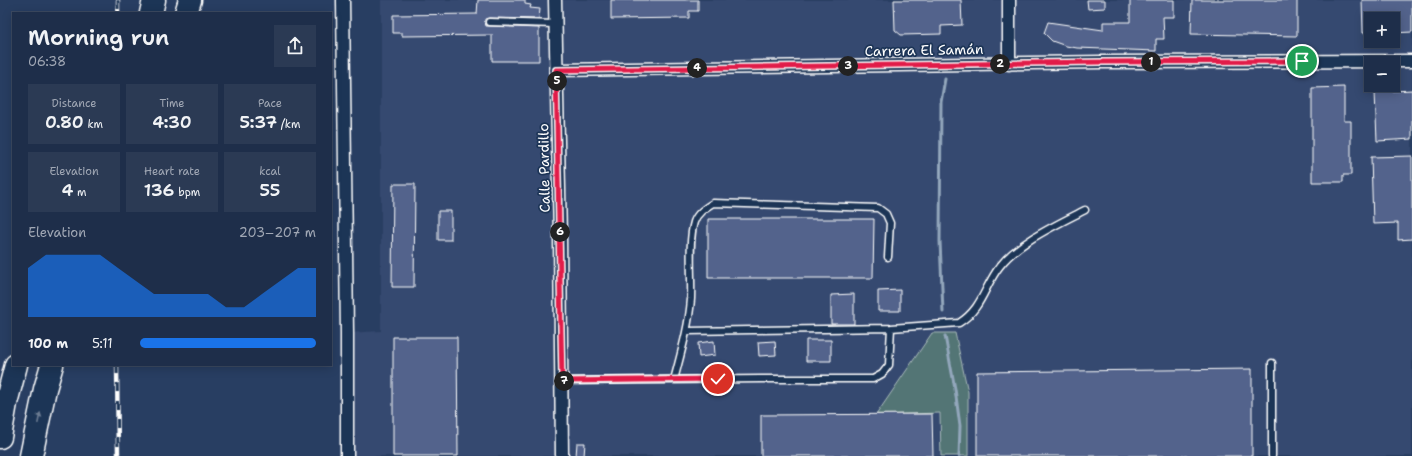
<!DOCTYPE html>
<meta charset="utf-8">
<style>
body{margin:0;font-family:"Shantell Sans",sans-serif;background:#2b3a54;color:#f1f3f6;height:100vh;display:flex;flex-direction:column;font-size:15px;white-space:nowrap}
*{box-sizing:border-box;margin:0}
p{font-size:13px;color:#a1a8b5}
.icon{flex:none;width:22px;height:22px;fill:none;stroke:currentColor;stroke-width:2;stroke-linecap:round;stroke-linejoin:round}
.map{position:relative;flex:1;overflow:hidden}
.panel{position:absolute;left:12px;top:12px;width:320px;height:354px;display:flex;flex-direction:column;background:#1e2e4a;border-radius:0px;box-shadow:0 2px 10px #0003,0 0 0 1px #3c4a62}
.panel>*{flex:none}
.buttons{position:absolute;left:1364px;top:12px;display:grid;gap:8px}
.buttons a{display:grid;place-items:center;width:36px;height:36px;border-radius:0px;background:#1e2e4a;box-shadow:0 2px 10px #0003,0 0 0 1px #3c4a62;font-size:20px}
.pin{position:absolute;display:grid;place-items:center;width:34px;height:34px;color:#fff;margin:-17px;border:2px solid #fff;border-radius:50%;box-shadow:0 1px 4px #0007}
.km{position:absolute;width:20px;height:20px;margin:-10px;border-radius:50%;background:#222;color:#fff;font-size:11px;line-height:20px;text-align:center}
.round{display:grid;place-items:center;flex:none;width:42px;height:42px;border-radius:0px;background:#2b3a54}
.head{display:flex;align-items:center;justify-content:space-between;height:68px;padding:0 16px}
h1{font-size:22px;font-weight:600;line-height:30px}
.metrics{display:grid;grid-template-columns:repeat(3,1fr);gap:6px;height:68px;padding:4px 16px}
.metrics div{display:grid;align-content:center;border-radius:0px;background:#2b3a54;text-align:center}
.metrics b{font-size:17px;font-weight:600}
.metrics small{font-size:11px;font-weight:400}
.metrics p{font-size:11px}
.chart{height:112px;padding:8px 16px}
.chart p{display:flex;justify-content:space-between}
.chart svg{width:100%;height:72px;margin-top:4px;fill:#1a73e8;opacity:.7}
ul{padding:0 16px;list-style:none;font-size:13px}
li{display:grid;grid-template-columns:64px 48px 1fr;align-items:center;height:30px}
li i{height:10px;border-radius:5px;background:#1a73e8}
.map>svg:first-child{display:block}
.built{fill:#35496f;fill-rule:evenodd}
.green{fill:#537575;stroke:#a9baba}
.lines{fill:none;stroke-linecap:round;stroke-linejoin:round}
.stream{stroke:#93a7bc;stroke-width:3}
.building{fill:#53648c;stroke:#fff}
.lane-casing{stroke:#fff;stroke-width:9}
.street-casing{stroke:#fff;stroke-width:15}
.highway-casing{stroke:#fff;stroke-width:25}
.lane{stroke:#1d3557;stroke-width:6}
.street{stroke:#1d3557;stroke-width:12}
.highway{stroke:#1d3557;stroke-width:22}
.rail-casing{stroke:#fff;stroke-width:4.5}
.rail{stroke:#1d3557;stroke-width:3;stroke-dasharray:9;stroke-linecap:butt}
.oneway{fill:#6c7c92}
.route-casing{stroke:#fff;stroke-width:8}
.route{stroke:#e11d48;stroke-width:5}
.labels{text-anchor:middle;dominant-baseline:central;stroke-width:3.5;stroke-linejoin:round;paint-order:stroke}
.street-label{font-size:14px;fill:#fff;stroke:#1d3557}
</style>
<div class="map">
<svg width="1412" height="456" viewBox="0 0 1412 456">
<rect width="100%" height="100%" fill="#283e62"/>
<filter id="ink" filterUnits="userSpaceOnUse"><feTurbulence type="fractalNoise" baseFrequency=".025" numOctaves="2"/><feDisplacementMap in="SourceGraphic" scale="8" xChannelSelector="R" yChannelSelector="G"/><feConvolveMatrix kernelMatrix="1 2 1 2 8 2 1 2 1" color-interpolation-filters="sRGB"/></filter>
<g filter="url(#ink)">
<path class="built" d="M 381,0 L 1412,0 L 1412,456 L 968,456 L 968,392 L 954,333 L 877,415 L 941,413 L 941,456 L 347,456 L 347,333 L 381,331 ZM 1371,19 L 1393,19 L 1393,41 L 1371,41 ZM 1371,63 L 1393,63 L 1393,85 L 1371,85 Z"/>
<path class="green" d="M 932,333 L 955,333 L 968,392 L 968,456 L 941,456 L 940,413 L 876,415 Z"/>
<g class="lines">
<path class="stream" d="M 943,312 L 940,241 L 941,102 L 945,79
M 945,336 L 955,389 L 960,426 L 959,456"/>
</g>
<path class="building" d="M 478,0 L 525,0 L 525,4 L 531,5 L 530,8 L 540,9 L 539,19 L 489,18 L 485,19 L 485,22 L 486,26 L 489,26 L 539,28 L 539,61 L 492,61 L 492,35 L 402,36 L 402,33 L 393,33 L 393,15 L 477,14 Z
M 611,0 L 698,0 L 698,11 L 689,11 L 689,18 L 611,19 Z
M 894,0 L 961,0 L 962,25 L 941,26 L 941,34 L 901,35 L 895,30 Z
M 1087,0 L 1105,0 L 1105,8 L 1088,9 Z
M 1130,0 L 1174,0 L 1174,17 L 1163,17 L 1164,39 L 1156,39 L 1156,51 L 1077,48 L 1066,46 L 1052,41 L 1044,33 L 1048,22 L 1103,30 L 1103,22 L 1130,22 Z
M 1192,0 L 1297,0 L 1297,36 L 1191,34 Z
M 1362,0 L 1412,0 L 1412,32 L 1393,33 L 1393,19 L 1371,19 L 1371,33 L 1363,33 Z
M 1344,87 L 1344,121 L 1351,121 L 1351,175 L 1343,175 L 1343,182 L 1312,182 L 1312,88 Z
M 1412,90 L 1412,139 L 1377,141 L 1375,92 Z
M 1412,156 L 1412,239 L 1398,240 L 1398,223 L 1373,224 L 1371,157 Z
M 393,184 L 415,184 L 414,287 L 392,287 Z
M 438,211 L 451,211 L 451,240 L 438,240 Z
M 708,219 L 874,219 L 873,278 L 708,278 Z
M 900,290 L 900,311 L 878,311 L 878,291 Z
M 854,294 L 854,324 L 831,324 L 831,295 Z
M 393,337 L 457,337 L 458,456 L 393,456 Z
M 806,340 L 831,340 L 831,361 L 806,361 Z
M 714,341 L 715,355 L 699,357 L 698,343 Z
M 775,341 L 776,355 L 759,356 L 758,342 Z
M 1252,369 L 1252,456 L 977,456 L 977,372 Z
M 932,414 L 933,456 L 761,456 L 761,415 Z
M 577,443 L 585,443 L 584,456 L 576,456 Z"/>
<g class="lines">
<defs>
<path id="lane" d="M 489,22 L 555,24
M 687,331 L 891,328 L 959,323 C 983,308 984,286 1000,266 C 1018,242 1058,224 1085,210
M 1272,363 L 1272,456
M 674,380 C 681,353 689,326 691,299 C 692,277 688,242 694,222 C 697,213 705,208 713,203 L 878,208 L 886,214 L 890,223 L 888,257
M 562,381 L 761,379 L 873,379 L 882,374 L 889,365 L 891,328"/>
<path id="street" d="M 343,0 L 347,333 L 347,456
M 555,0 L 560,236 L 562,456
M 1009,64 L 1009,0
M 556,70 L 1102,62 L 1412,61"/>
<path id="highway" d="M 151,13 L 154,0
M 186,13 L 190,0
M 0,437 L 6,403 L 16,365
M 31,456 L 45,389 L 52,365"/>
</defs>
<use href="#lane" class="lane-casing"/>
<use href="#street" class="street-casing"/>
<use href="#highway" class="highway-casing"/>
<use href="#lane" class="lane"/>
<use href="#street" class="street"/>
<use href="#highway" class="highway"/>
<defs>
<path id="rail" d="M 118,0 L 118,13
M 117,365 L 118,456"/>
</defs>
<use href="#rail" class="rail-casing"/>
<use href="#rail" class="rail"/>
</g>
<defs><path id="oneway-solid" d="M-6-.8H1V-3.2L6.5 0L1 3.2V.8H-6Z"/></defs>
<use class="oneway" href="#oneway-solid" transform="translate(39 418) rotate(-78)"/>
</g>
<g class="lines" filter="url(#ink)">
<defs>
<path id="route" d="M 718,379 L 562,381 L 556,70 L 1102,62 L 1302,61"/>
</defs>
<use href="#route" class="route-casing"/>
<use href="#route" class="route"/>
</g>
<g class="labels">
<g class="street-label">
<text transform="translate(924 50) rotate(-1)">Carrera El Samán</text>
<text transform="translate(544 168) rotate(-91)">Calle Pardillo</text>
</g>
</g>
</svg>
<div class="buttons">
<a>+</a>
<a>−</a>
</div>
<div class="pin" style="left:1302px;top:61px;background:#1e9e55"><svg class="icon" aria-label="arrive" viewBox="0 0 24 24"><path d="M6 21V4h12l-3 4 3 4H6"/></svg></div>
<div class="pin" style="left:718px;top:379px;background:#d93025"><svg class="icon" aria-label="check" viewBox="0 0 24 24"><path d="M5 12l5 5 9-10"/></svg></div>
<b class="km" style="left:1151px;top:62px">1</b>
<b class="km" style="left:1000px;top:64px">2</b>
<b class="km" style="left:848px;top:66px">3</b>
<b class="km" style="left:697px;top:68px">4</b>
<b class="km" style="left:557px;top:81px">5</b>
<b class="km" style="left:560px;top:232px">6</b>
<b class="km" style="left:564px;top:381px">7</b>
<section class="panel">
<div class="head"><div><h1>Morning run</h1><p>06:38</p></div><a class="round"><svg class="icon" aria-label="share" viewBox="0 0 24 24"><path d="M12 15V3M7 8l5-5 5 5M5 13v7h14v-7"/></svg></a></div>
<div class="metrics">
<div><p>Distance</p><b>0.80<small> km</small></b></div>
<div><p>Time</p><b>4:30</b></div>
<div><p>Pace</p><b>5:37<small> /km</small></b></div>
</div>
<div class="metrics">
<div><p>Elevation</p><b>4<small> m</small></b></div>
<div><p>Heart rate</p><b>136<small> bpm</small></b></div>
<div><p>kcal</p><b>55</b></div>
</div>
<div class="chart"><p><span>Elevation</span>203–207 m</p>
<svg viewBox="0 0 160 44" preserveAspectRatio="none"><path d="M0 44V14L10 6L20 6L30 6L40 6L50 14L60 22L70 30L80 30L90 30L100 30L110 38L120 38L130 30L140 22L150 14L160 14V44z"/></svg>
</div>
<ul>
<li><b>100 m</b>5:11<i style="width:100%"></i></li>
</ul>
</section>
</div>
